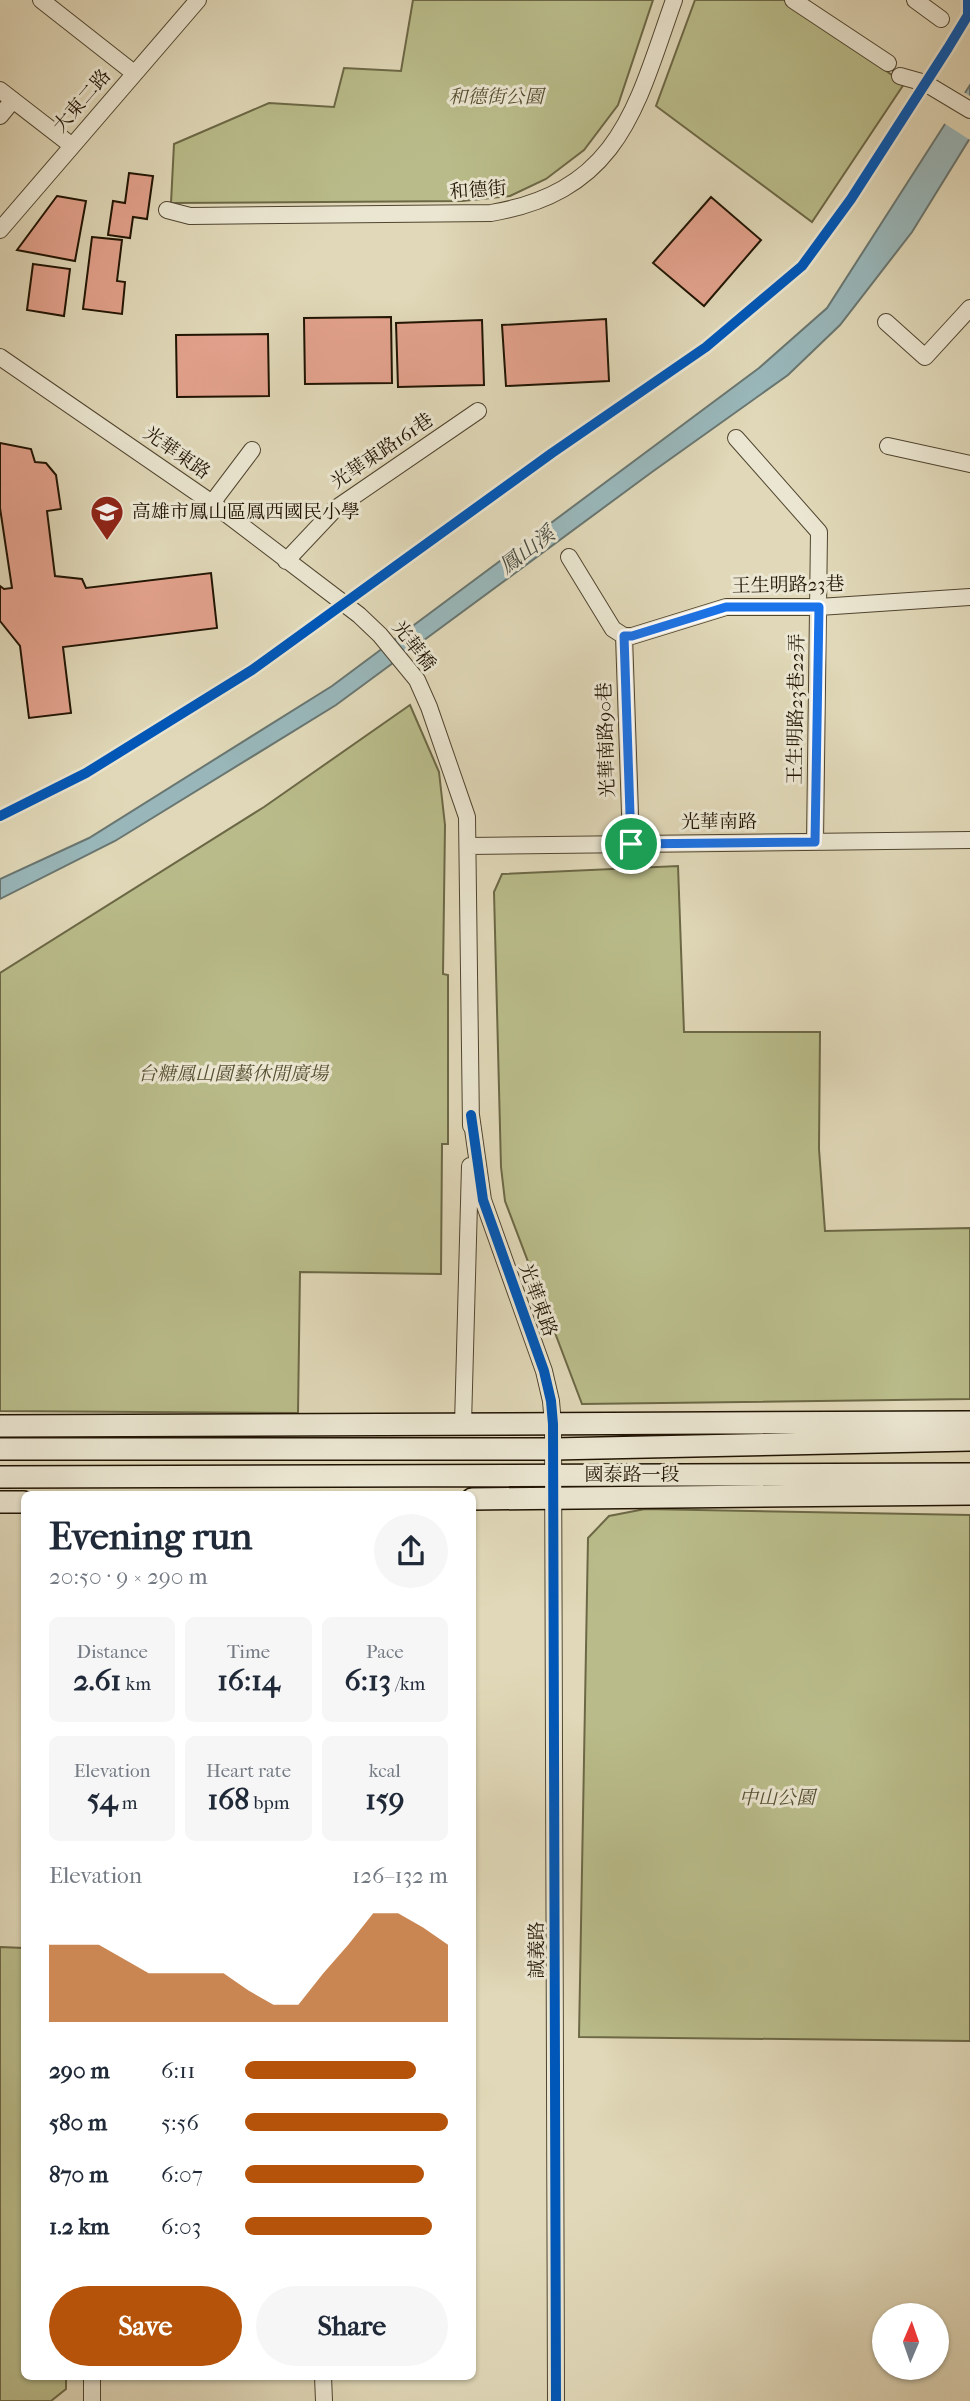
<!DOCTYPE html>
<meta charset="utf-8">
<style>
body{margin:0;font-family:"IM FELL French Canon","Noto Serif TC",serif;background:#f6f6f7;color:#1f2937;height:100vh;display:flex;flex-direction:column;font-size:26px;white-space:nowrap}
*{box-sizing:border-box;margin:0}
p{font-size:23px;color:#747a83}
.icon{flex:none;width:38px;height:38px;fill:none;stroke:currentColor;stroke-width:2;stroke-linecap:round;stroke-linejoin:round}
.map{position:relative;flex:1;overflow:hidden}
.sheet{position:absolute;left:21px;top:1491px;width:455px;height:889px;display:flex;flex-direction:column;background:#fff;border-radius:10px;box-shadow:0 2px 5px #0004}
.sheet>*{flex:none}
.needle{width:46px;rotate:2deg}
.fabs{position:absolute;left:872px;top:2303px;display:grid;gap:14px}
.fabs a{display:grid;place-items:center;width:77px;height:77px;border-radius:50%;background:#fff;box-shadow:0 2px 5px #0004;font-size:35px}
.pin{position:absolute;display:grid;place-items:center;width:60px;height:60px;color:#fff;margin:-30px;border:4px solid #fff;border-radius:50%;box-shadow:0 2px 7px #0007}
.round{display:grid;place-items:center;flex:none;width:74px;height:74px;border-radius:37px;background:#f6f6f7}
.head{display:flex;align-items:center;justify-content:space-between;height:119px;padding:0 28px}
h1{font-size:38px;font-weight:800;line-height:52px}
.figures{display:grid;grid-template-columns:repeat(3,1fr);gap:10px;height:119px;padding:7px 28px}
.figures div{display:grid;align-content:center;border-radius:10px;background:#f6f6f7;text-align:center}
.figures b{font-size:30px;font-weight:800}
.figures small{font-size:19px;font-weight:400}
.figures p{font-size:19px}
.chart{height:196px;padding:14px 28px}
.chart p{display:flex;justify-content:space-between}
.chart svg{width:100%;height:126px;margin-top:7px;fill:#b45309;opacity:.7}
.button{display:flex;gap:14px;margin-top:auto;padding:14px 28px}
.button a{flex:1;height:80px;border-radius:42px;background:#b45309;color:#fff;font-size:28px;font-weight:800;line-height:80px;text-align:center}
.button a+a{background:#f6f6f7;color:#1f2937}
ul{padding:0 28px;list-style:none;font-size:23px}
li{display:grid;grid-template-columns:112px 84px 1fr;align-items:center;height:52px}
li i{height:18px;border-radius:9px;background:#b45309}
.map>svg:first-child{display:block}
.green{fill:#b9bc8a;stroke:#6c6846;stroke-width:2}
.water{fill:#99b7ba;stroke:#697671;stroke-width:2}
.pier{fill:#e0d8b8}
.building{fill:#e3a28d;stroke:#201403;stroke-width:2}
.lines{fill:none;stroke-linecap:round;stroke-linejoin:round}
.street-casing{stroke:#504530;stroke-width:18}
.secondary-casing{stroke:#201403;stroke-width:24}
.street{stroke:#ebe6d1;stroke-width:16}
.secondary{stroke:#ebe6d1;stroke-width:21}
.cycleway-casing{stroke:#ebe6d1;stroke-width:15}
.cycleway{stroke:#0057b8;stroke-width:10}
.route-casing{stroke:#fff;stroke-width:14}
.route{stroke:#1a73e8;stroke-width:9}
.labels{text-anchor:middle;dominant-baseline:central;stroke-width:6;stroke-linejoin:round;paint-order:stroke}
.park-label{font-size:19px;font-style:italic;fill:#564f32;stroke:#ebe6d1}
.street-label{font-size:19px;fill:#201403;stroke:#ebe6d1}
.poi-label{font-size:19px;fill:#201403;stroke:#ebe6d1;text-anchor:start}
.water-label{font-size:21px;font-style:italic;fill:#4a4d43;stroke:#ebe6d1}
</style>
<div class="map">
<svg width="970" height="2401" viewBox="0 0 970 2401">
<rect width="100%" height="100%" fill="#e0d8b8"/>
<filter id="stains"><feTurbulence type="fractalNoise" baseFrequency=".00286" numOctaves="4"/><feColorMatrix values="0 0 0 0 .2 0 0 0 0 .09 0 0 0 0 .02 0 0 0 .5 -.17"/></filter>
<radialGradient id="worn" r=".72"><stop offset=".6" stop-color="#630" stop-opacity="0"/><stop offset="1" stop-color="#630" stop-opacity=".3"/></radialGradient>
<path class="green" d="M 413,0 L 653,0 L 618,105 L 584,150 L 546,179 L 510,196 L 462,201 L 171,203 L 174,144 L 269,103 L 334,107 L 344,68 L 401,71 Z
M 695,0 L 790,0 L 904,84 L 812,222 L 656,106 Z
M 410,705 L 439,772 L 445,825 L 443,974 L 448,975 L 448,1144 L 442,1144 L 441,1274 L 300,1272 L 298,1413 L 0,1411 L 0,973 L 264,807 Z
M 678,866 L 684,1032 L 820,1032 L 819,1149 L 825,1231 L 970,1228 L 970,1399 L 582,1404 L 505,1201 L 501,1167 L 494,892 L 502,874 Z
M 645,1509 L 970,1515 L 970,2041 L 579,2037 L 588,1538 L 609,1516 Z
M 0,1947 L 24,1948 L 24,2376 L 66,2377 L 66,2389 L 51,2401 L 0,2401 Z"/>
<path class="water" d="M 970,85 L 970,138 L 912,232 L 840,325 L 788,375 L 652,472 L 336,705 L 115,841 L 0,899 L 0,879 L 89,838 L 332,686 L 759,368 L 827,308 Z"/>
<path class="pier" d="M 962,91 L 970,96 L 970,140 L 942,122 Z"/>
<path class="building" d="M 129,173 L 153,176 L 147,219 L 133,217 L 130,238 L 108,235 L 113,201 L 125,203 Z
M 57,196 L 86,201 L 75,261 L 17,250 Z
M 711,197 L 761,240 L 704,306 L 653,263 Z
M 92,237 L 122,240 L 117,281 L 125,282 L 122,314 L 83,309 Z
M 33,264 L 70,269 L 64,316 L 27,310 Z
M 391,317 L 392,383 L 305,384 L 304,318 Z
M 606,319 L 609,381 L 506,386 L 502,325 Z
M 482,320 L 484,385 L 398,387 L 396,323 Z
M 268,334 L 269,396 L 177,397 L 176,335 Z
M 0,443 L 31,449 L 35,462 L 46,463 L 56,475 L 61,509 L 47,511 L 55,576 L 82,579 L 86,588 L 211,573 L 217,628 L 63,647 L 71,713 L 29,718 L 20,646 L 0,621 L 0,586 L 4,589 L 12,588 L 0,508 Z"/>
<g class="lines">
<defs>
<path id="street" d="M 41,0 L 134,73
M 793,0 L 888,63
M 915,0 L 941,19
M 900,76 L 925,83 L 970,110
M 0,90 L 71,145
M 0,116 L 13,100
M 167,210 L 190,216 L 491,213 C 620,191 636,107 674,0
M 0,230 L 198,0
M 886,322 L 925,357 L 970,308
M 0,357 L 212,503 L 359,615 L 380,635 L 417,680 L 429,707 L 467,817 L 471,1126
M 736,438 L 819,532 L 815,842
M 888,446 L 970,464
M 212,503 L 252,450
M 569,557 L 613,629 L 624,636 L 632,636 L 726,607 L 819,607 L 970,597
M 286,561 L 335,509 L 478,411
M 624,636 L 631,843
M 468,846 L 970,840
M 471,1115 L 483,1200 L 544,1371 L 551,1401 L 553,1424 L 556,2401
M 463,1424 L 470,1166
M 92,2376 L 92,2401
M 323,2376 L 324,2401"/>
<path id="secondary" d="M 0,1426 L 970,1422
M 0,1449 L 554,1449 L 970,1440
M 0,1477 L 970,1474
M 472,1499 L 970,1494
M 0,1502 L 24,1502"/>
</defs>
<use href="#street" class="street-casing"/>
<use href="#secondary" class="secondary-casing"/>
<use href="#street" class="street"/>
<use href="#secondary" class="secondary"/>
<defs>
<path id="cycleway" d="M 0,816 L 86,773 L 252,670 L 552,453 L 706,347 L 802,266 L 851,199 L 948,48 L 968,15 L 968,0
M 471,1115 L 483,1200 L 544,1371 L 551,1401 L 553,1424 L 556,2401"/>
</defs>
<use href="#cycleway" class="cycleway-casing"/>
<use href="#cycleway" class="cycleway"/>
</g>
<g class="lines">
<defs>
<path id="route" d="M 726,607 L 819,607 L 815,842 L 631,844 L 624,636 L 632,636 Z"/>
</defs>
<use href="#route" class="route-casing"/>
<use href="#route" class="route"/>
</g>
<defs>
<symbol id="school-pin" viewBox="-11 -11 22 30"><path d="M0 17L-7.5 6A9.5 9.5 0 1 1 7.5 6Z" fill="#8f2418" stroke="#ebe6d1"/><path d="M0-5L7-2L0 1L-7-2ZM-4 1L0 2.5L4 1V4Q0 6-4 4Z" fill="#fff"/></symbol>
</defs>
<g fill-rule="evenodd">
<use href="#school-pin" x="88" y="493" width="38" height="52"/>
</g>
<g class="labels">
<g class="park-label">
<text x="496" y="97">和德街公園</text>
<text x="233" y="1074">台糖鳳山園藝休閒廣場</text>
<text x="777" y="1798">中山公園</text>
</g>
<g class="street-label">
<text transform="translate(82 101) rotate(-49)">大東二路</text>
<text transform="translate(478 190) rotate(-4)">和德街</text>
<text transform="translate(382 451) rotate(-34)">光華東路161巷</text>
<text transform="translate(177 453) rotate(35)">光華東路</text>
<text transform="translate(788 585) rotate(-1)">王生明路23巷</text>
<text transform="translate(414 646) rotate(52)">光華橋</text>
<text transform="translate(796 709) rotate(-89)">王生明路23巷22弄</text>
<text transform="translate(606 740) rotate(-92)">光華南路90巷</text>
<text x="719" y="822">光華南路</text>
<text transform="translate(538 1300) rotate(70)">光華東路</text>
<text x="632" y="1475">國泰路一段</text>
<text transform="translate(537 1950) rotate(-90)">誠義路</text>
</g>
<g class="poi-label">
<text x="132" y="512">高雄市鳳山區鳳西國民小學</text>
</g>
<g class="water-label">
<text transform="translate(527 550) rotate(-37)">鳳山溪</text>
</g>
</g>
<rect width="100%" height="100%" filter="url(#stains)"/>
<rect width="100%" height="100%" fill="url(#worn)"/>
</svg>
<div class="fabs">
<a><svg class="needle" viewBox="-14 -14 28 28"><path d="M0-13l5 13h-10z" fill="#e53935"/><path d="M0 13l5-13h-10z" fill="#747a83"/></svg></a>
</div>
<div class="pin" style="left:631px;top:844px;background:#1e9e55"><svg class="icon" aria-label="arrive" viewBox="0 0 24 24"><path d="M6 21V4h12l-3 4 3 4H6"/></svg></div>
<section class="sheet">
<div class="head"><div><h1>Evening run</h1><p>20:50 · 9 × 290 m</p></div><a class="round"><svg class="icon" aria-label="share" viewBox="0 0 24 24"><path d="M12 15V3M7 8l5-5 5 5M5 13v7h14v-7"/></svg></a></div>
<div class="figures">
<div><p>Distance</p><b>2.61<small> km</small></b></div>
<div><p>Time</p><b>16:14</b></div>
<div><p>Pace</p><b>6:13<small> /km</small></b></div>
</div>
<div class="figures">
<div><p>Elevation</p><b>54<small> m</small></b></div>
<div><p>Heart rate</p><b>168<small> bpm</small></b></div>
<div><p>kcal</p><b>159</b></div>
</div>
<div class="chart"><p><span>Elevation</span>126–132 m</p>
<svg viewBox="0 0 160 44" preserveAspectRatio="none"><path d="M0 44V17L10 17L20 17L30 22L40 27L50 27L60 27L70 27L80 33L90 38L100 38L110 27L120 17L130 6L140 6L150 11L160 17V44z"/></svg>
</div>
<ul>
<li><b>290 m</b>6:11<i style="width:84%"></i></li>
<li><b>580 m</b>5:56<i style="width:100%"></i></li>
<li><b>870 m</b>6:07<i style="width:88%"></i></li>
<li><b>1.2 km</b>6:03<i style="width:92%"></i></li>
</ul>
<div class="button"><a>Save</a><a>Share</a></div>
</section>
</div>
